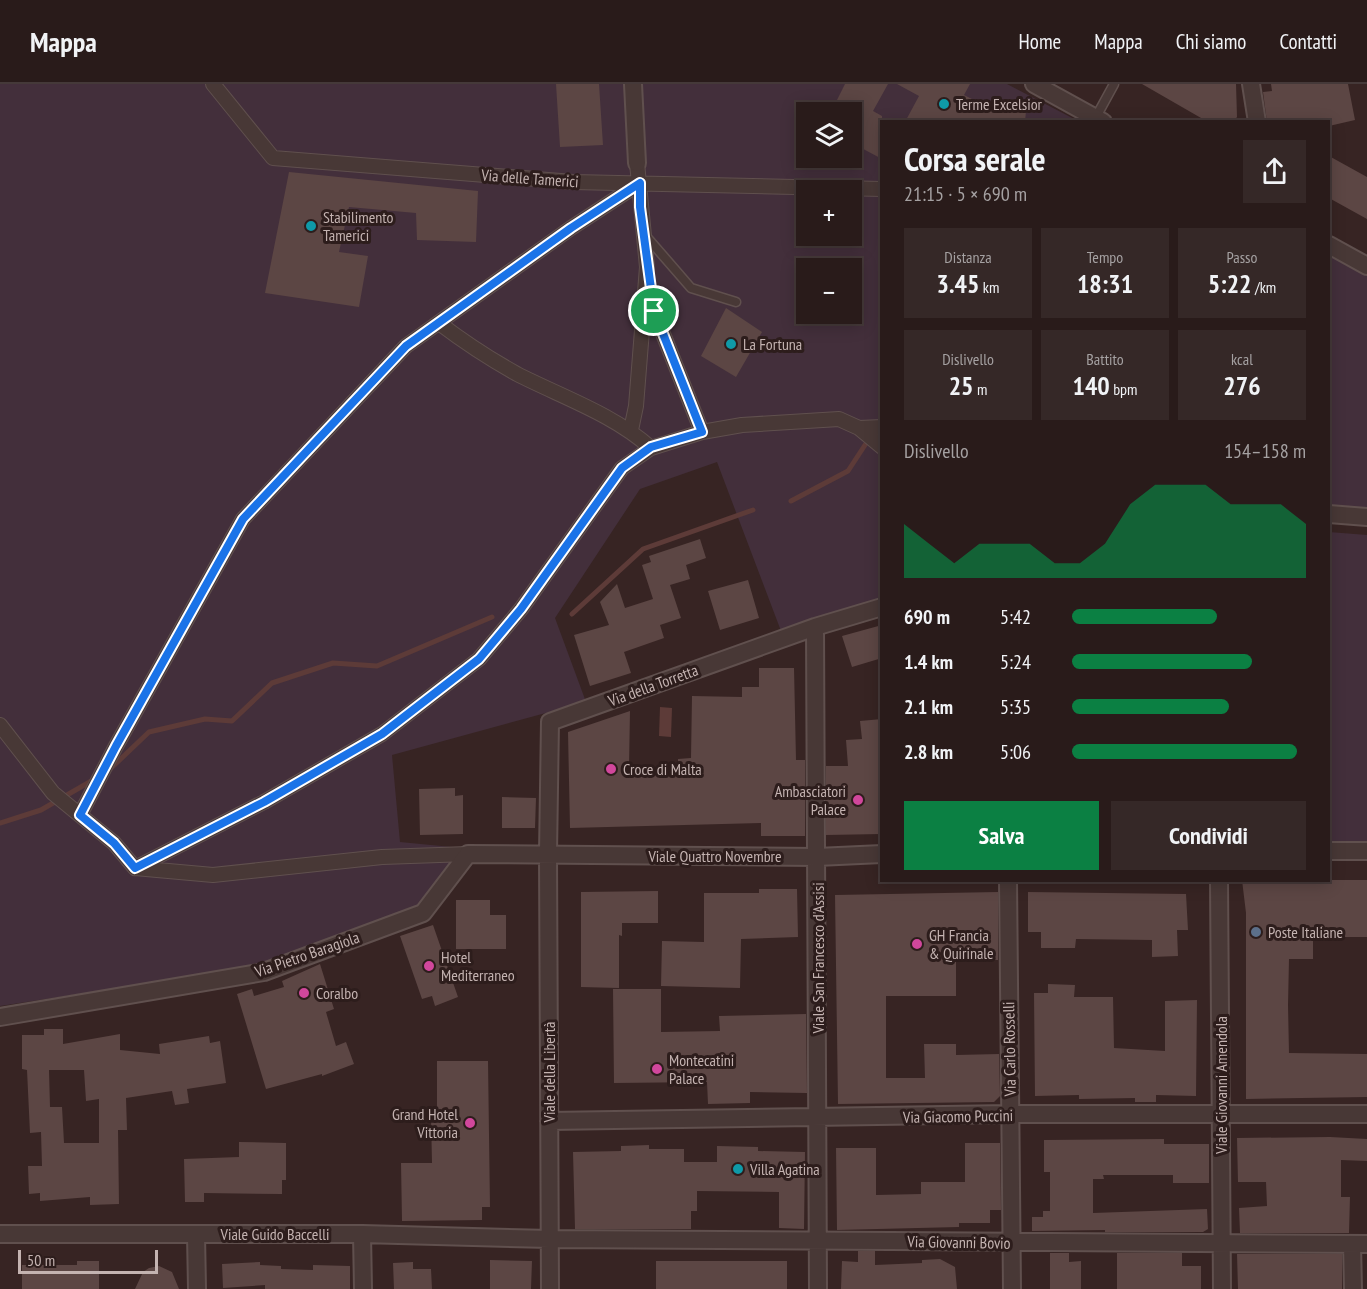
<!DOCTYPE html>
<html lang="it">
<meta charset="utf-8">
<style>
body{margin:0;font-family:"PT Sans Narrow",sans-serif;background:#352827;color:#f1f3f6;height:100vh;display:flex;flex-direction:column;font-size:22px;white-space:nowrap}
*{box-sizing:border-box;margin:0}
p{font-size:20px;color:#a5a1a2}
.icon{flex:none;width:33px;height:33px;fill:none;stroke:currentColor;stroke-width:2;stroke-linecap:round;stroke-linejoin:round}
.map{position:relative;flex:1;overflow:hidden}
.drawer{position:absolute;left:880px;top:36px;width:450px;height:762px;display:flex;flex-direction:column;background:#291b1a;border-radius:0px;box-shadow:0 3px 15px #0003,0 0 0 2px #453939}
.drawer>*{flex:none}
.controls{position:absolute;left:796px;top:18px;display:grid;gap:12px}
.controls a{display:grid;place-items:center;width:66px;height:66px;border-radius:0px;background:#291b1a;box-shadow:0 3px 15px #0003,0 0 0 2px #453939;font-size:30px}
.scale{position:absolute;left:18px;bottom:15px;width:140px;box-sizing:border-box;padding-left:6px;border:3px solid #c4b3b1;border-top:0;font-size:16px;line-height:21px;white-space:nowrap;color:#c4b3b1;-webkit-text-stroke:4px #2d1d1c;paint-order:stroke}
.pin{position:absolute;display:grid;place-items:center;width:51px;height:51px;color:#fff;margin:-26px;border:3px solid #fff;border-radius:50%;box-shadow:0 2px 6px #0007}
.round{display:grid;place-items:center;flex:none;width:63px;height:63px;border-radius:0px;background:#352827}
.head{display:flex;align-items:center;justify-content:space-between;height:102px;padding:0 24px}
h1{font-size:33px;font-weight:700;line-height:45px}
.figures{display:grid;grid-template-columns:repeat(3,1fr);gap:9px;height:102px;padding:6px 24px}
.figures div{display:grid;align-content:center;border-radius:0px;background:#352827;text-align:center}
.figures b{font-size:26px;font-weight:700}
.figures small{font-size:16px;font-weight:400}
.figures p{font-size:16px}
.chart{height:168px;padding:12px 24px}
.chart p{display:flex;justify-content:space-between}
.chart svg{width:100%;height:108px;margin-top:6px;fill:#0b8043;opacity:.7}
.button{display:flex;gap:12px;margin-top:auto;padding:12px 24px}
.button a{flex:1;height:69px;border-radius:0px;background:#0b8043;color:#fff;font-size:24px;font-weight:700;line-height:69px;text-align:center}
.button a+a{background:#352827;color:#f1f3f6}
ul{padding:0 24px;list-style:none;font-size:20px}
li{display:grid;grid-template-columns:96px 72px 1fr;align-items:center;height:45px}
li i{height:15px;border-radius:8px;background:#0b8043}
header{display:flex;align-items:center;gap:36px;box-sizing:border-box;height:84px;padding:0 30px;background:#291b1a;border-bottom:2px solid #453939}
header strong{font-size:28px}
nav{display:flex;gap:33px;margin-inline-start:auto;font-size:21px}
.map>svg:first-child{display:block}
.green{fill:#432f3b;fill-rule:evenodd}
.water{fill:#5d3b38}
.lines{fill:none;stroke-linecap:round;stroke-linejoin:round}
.stream{stroke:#5d3b38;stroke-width:5}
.building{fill:#5c4644;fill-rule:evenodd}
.service-casing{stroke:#60504e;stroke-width:11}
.pedestrian-casing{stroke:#60504e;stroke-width:16}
.minor-casing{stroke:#60504e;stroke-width:20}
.service{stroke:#483836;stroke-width:8}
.pedestrian{stroke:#483836;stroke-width:14}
.minor{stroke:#483836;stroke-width:16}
.route-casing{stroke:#fff;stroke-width:12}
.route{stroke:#1a73e8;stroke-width:8}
.culture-dot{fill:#0f9aa8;stroke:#2d1d1c;stroke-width:2}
.hotel-dot{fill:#d1479c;stroke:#2d1d1c;stroke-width:2}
.service-dot{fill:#5c6f8a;stroke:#2d1d1c;stroke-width:2}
.labels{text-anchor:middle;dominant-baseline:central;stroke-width:6;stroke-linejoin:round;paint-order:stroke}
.poi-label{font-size:16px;fill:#c4b3b1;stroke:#2d1d1c;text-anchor:start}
.street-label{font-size:16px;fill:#c4b3b1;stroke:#2d1d1c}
</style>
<header>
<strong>Mappa</strong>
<nav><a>Home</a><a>Mappa</a><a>Chi siamo</a><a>Contatti</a></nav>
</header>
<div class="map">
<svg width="1367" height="1205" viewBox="0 0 1367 1205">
<rect width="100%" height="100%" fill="#372423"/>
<path class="green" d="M 0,0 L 1007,0 L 1078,37 L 882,38 L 882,515 L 781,547 L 717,378 L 640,405 L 555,534 L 586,618 L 392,671 L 400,758 L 462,764 L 416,825 L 262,882 L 0,922 ZM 807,28 L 852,28 L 852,74 L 807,74 ZM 807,106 L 852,106 L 852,152 L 807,152 ZM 807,184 L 852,184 L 852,230 L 807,230 Z
M 1329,171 L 1367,191 L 1367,424 L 1329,421 Z
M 1329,448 L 1367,451 L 1367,760 L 1329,760 Z"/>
<path class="water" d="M 660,623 L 672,624 L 671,653 L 659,652 Z"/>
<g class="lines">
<path class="stream" d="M 791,417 L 848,387 L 865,361
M 572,530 L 643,465 L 753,426
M 107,688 L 149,648 L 205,635 L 232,637 L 272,599 L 333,579 L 377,582 L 492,533
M 0,739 L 41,726 L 93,696"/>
</g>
<path class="building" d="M 556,0 L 599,0 L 603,61 L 560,63 Z
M 845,0 L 888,0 L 873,27 L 882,32 L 882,75 L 852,59 L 852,28 L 831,28 Z
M 897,0 L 970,0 L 964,11 L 988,23 L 1026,27 L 1025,38 L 905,38 L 919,12 Z
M 1142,0 L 1236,0 L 1237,33 L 1233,38 L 1208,38 Z
M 1271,0 L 1348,0 L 1355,36 L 1329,42 L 1329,38 L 1267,38 L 1263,8 L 1272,7 Z
M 1329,72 L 1367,93 L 1367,135 L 1329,114 Z
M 289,88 L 478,107 L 476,158 L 417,156 L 416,129 L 349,123 L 339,168 L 368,172 L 359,223 L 265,209 Z
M 726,224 L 762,248 L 736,293 L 701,272 Z
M 700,455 L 706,474 L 686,481 L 690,495 L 670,501 L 681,534 L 660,541 L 664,554 L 624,568 L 631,589 L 590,602 L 574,551 L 609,541 L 600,518 L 617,500 L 625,524 L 653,515 L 642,481 L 651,478 L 649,472 Z
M 748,496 L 759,534 L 720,546 L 708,507 Z
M 882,541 L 882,574 L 852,583 L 842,552 Z
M 759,584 L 794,584 L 796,676 L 805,676 L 805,752 L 761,752 L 761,739 L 570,744 L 568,648 L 630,627 L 629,684 L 678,686 L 678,675 L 691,674 L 692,612 L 742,613 L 742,603 L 759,603 Z
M 882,635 L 882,750 L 826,751 L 826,682 L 848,682 L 846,656 L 862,655 L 860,637 Z
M 455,704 L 455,712 L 463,711 L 463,750 L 420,751 L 419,705 Z
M 502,713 L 536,714 L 535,744 L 502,744 Z
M 1242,796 L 1367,796 L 1367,853 L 1313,853 L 1313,875 L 1289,875 L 1288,921 L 1289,969 L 1367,970 L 1367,1013 L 1246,1015 L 1246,829 Z
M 759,805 L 797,805 L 798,853 L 741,855 L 740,904 L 661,902 L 662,857 L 704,858 L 704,809 L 759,809 Z
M 658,807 L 658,839 L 622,839 L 622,852 L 619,851 L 619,904 L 581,903 L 581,808 Z
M 998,808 L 998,876 L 956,876 L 956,912 L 886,912 L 886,994 L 925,994 L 924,960 L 956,960 L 956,971 L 999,970 L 1000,1012 L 994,1018 L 838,1020 L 835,811 Z
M 1028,808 L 1186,810 L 1188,846 L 1177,846 L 1178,872 L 1152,873 L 1152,856 L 1076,855 L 1075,864 L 1041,864 L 1041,848 L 1028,848 Z
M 456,816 L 490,816 L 490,831 L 506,831 L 506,865 L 456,865 Z
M 433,841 L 458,913 L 435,922 L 432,912 L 422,915 L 400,852 Z
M 320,880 L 334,925 L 326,928 L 336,962 L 346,958 L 354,980 L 322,992 L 322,990 L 266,1005 L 237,910 L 252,905 L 254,912 L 284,903 L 282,897 Z
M 1048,900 L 1075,901 L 1074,913 L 1113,913 L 1114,964 L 1165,967 L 1165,917 L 1197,916 L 1196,1012 L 1156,1011 L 1156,1018 L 1135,1018 L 1135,1014 L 1079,1015 L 1079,1011 L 1035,1012 L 1034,909 L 1048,909 Z
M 613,905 L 661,905 L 661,948 L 720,947 L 719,932 L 806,930 L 807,1009 L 750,1008 L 750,1019 L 708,1020 L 707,998 L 614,999 Z
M 44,945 L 63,945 L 63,960 L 120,950 L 120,966 L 160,970 L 159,960 L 209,952 L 210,959 L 220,957 L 226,999 L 187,1005 L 189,1019 L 175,1021 L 172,1007 L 126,1014 L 127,1046 L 118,1046 L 119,1120 L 90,1121 L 90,1113 L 40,1117 L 40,1109 L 29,1110 L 28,1082 L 42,1082 L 41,1048 L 30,1049 L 27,986 L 22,985 L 22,951 L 44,951 ZM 49,986 L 84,986 L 86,1017 L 99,1015 L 99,1059 L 64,1059 L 62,1023 L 50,1023 Z
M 437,977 L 488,977 L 490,1123 L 482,1123 L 482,1136 L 402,1137 L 401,1079 L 432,1079 L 431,1034 L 437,1034 Z
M 1330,1053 L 1367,1055 L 1367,1077 L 1341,1076 L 1341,1113 L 1350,1113 L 1349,1149 L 1240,1149 L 1239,1124 L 1267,1122 L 1266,1098 L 1238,1098 L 1237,1054 Z
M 1164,1055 L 1164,1060 L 1209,1060 L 1209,1099 L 1173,1099 L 1173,1091 L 1103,1091 L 1104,1095 L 1093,1095 L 1093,1129 L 1207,1125 L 1208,1145 L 1203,1148 L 1105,1148 L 1105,1146 L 1032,1147 L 1032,1133 L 1043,1133 L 1043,1127 L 1050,1127 L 1050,1088 L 1044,1088 L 1044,1056 Z
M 239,1058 L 286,1059 L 286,1096 L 282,1096 L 282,1110 L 204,1109 L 204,1118 L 185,1118 L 184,1075 L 239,1073 Z
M 965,1059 L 1000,1059 L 1001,1126 L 990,1126 L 990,1139 L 959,1139 L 959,1143 L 837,1146 L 836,1064 L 876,1064 L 876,1111 L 921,1110 L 921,1098 L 965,1098 Z
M 649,1061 L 649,1065 L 684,1065 L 684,1078 L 717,1078 L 717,1062 L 758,1063 L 758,1067 L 805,1068 L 804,1145 L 779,1144 L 779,1108 L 697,1107 L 697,1127 L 691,1127 L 691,1145 L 575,1145 L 573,1068 L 621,1067 L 621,1062 Z
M 858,1167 L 875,1167 L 875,1181 L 922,1179 L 922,1176 L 940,1175 L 955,1183 L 957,1205 L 841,1205 L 842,1177 L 858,1178 Z
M 1050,1169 L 1069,1169 L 1069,1178 L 1081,1177 L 1081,1205 L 1050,1205 Z
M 1117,1169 L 1182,1169 L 1182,1182 L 1201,1182 L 1201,1205 L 1117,1205 Z
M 1237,1170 L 1342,1170 L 1342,1205 L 1238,1205 Z
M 490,1176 L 532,1177 L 531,1205 L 490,1205 Z
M 77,1177 L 99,1177 L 99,1205 L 22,1205 L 22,1181 L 77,1181 Z
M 656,1177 L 787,1177 L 787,1205 L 656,1205 Z
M 260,1178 L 260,1181 L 281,1182 L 281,1185 L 313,1186 L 313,1181 L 350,1182 L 350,1205 L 265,1205 L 265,1201 L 223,1204 L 222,1180 Z
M 413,1178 L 413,1185 L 431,1185 L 432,1205 L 394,1205 L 393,1179 Z
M 159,1182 L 172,1188 L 179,1205 L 135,1205 L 143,1188 L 149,1184 Z"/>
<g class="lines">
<defs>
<path id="service" d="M 1096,33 L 1114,0
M 645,151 L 691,204 L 736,218"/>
<path id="pedestrian" d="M 213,0 L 273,74 L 573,98 L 882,105
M 651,210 L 654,227 L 702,348
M 439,239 C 464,258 490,275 517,290 C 562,313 613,330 651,364
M 859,344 L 882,363
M 631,346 L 636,322 L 647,183 L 637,79
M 0,641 L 53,709 L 114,759 L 135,784 L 264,718 L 382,650 L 479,575 L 521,525 L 622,384 L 651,364 L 702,348 L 742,341 L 839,335 L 859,344 L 882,343
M 80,731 L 116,662 L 243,435 L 406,262 L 571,144 L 640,99
M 135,784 L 213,791 L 382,773 L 468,770"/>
<path id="minor" d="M 633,0 L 637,79
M 1034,0 L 1103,38
M 1251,0 L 1257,38
M 1329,161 L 1367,182
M 1329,430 L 1367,433
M 815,543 L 818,1205
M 1329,767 L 1367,767
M 1008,796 L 1012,1205
M 1219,796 L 1222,1205
M 0,933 L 264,888 L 423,829 L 468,770 L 817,773 L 882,770
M 549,1037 L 1010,1030 L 1367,1030
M 0,1150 L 362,1150 L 550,1155 L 1367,1160
M 196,1150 L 197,1205
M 362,1150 L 363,1205
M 1352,1160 L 1353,1205
M 550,1205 L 548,770 L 550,638 L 815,543 L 882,523"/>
</defs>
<use href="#service" class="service-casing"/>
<use href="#pedestrian" class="pedestrian-casing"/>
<use href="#minor" class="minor-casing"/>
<use href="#service" class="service"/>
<use href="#pedestrian" class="pedestrian"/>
<use href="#minor" class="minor"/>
</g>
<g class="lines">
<defs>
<path id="route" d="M 640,99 L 640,123 L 654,227 L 702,348 L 651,363 L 622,384 L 521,525 L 479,575 L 382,650 L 264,718 L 135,784 L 114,759 L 80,731 L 116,662 L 243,435 L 406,262 L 571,144 Z"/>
</defs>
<use href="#route" class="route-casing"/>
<use href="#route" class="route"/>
</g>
<g class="culture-dot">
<circle cx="944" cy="20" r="6"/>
<circle cx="311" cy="142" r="6"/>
<circle cx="731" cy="260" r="6"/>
<circle cx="738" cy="1085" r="6"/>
</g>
<g class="hotel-dot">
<circle cx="611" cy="685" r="6"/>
<circle cx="858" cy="716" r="6"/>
<circle cx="917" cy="860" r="6"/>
<circle cx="429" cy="882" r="6"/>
<circle cx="304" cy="909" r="6"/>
<circle cx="657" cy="985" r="6"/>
<circle cx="470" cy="1039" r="6"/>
</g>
<circle class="service-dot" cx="1256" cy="848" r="6"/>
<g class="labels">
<g class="poi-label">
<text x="956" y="20">Terme Excelsior</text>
<text x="323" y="133">Stabilimento<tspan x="323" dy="18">Tamerici</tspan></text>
<text x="743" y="260">La Fortuna</text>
<text x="623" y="685">Croce di Malta</text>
<text x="846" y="707" text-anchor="end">Ambasciatori<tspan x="846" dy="18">Palace</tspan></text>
<text x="1268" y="848">Poste Italiane</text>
<text x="929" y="851">GH Francia<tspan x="929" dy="18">&amp; Quirinale</tspan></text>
<text x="441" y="873">Hotel<tspan x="441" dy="18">Mediterraneo</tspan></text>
<text x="316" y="909">Coralbo</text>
<text x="669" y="976">Montecatini<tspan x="669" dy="18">Palace</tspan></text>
<text x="458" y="1030" text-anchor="end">Grand Hotel<tspan x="458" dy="18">Vittoria</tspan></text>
<text x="750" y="1085">Villa Agatina</text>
</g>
<g class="street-label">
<text transform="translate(530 94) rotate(4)">Via delle Tamerici</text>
<text transform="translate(653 601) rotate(-20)">Via della Torretta</text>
<text x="715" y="772">Viale Quattro Novembre</text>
<text transform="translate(307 870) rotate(-19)">Via Pietro Baragiola</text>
<text transform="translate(818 874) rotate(-90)">Viale San Francesco d'Assisi</text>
<text transform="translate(1009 965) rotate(-91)">Via Carlo Rosselli</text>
<text transform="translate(549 988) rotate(-90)">Viale della Libertà</text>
<text transform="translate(1221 1001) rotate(-90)">Viale Giovanni Amendola</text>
<text transform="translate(958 1032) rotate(-1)">Via Giacomo Puccini</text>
<text x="275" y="1150">Viale Guido Baccelli</text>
<text transform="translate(959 1158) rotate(1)">Via Giovanni Bovio</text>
</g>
</g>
</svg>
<div class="controls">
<a><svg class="icon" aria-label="layers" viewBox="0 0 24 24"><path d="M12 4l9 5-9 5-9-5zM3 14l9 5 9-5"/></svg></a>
<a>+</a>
<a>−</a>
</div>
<div class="scale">50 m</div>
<div class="pin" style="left:654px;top:227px;background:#1e9e55"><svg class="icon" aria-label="arrive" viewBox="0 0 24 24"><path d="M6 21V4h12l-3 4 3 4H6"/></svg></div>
<section class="drawer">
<div class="head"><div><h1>Corsa serale</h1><p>21:15 · 5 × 690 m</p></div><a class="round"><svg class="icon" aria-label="share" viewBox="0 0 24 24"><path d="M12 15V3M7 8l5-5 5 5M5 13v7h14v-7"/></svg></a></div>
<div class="figures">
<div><p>Distanza</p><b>3.45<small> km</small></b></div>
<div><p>Tempo</p><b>18:31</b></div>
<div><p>Passo</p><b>5:22<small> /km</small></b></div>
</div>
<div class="figures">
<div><p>Dislivello</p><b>25<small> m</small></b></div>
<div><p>Battito</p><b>140<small> bpm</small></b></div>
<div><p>kcal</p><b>276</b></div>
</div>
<div class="chart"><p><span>Dislivello</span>154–158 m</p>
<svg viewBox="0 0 160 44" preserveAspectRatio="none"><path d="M0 44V22L10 30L20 38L30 30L40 30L50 30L60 38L70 38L80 30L90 14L100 6L110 6L120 6L130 14L140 14L150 14L160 22V44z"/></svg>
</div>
<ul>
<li><b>690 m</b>5:42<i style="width:62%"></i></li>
<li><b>1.4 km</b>5:24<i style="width:77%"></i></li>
<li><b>2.1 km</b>5:35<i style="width:67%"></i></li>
<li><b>2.8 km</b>5:06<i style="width:96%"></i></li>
</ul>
<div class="button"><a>Salva</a><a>Condividi</a></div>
</section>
</div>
